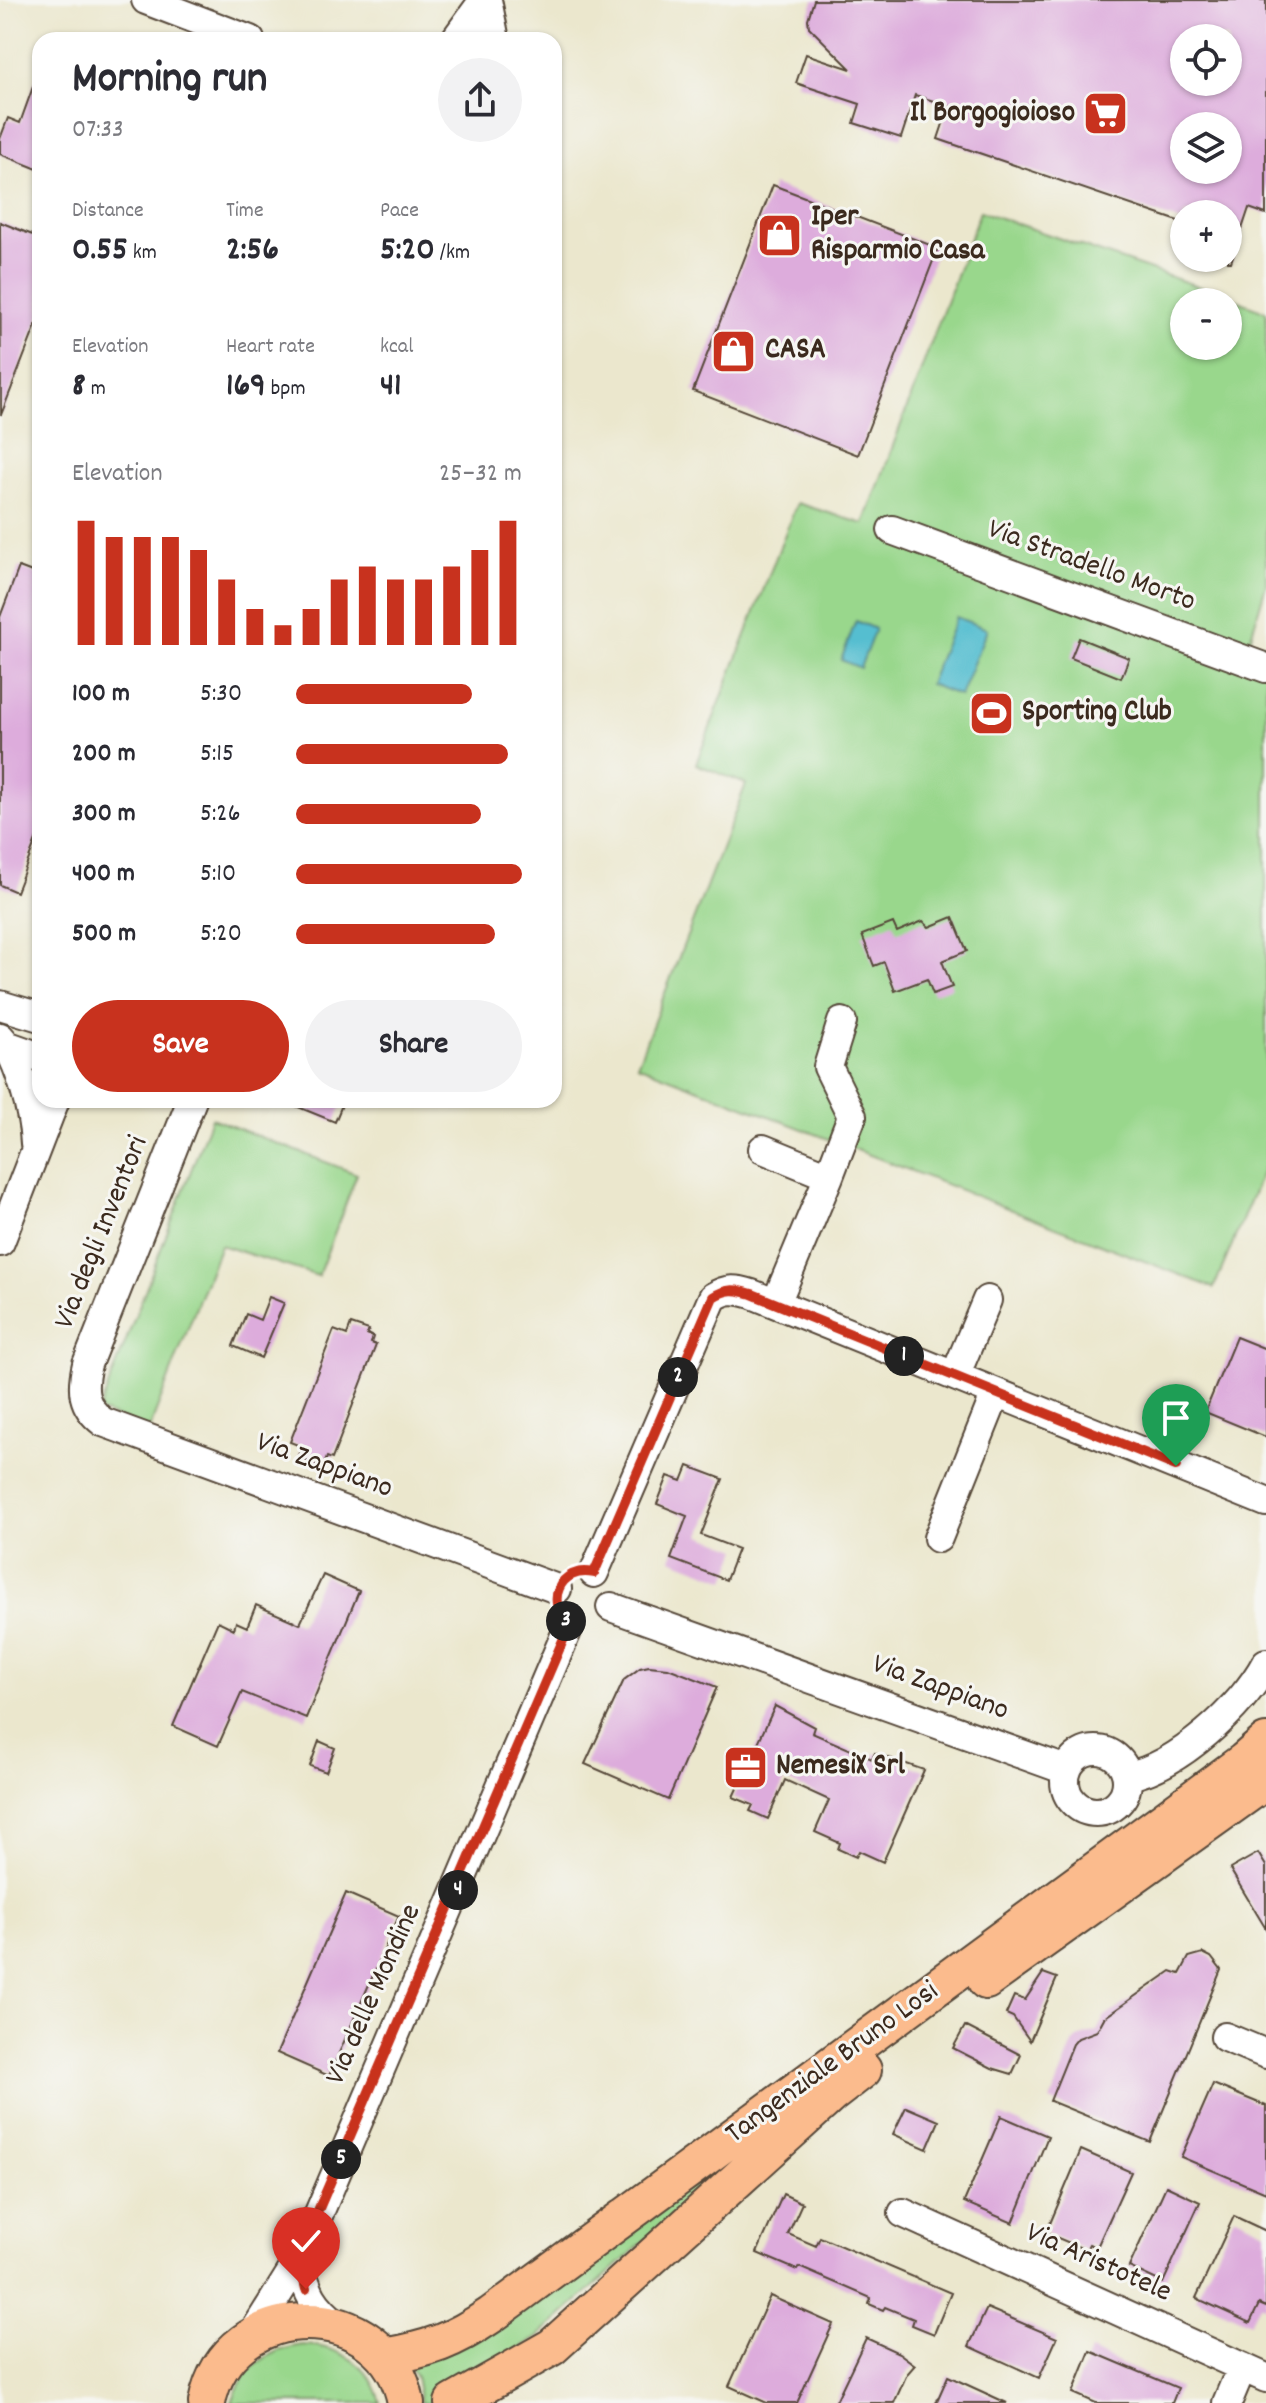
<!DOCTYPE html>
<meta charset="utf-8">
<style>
body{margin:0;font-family:Dekko,sans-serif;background:#f2f2f3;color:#2b2b33;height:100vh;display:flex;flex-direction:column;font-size:30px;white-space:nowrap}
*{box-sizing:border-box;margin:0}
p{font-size:26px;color:#7c7c81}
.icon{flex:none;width:44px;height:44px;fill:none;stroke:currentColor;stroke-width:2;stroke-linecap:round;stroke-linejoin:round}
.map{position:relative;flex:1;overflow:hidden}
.panel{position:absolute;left:32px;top:32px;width:530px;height:1076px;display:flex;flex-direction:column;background:#fff;border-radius:24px;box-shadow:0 2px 6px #0004}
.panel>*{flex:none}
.tools{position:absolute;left:1170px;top:24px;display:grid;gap:16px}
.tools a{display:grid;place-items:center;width:72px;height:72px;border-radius:50%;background:#fff;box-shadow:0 2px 6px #0004;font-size:40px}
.pin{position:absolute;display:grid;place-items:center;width:68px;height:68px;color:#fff;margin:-82px -34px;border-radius:50% 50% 50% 0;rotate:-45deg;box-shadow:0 0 8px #0007}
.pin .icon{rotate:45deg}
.km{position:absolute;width:40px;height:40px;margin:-20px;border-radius:50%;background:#222;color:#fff;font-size:22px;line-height:40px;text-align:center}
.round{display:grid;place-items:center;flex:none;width:84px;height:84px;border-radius:42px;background:#f2f2f3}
.overview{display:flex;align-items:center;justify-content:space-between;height:136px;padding:0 40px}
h1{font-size:44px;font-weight:700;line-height:60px}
.stats{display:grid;grid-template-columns:repeat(3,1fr);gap:12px;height:136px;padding:8px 40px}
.stats div{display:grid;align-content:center}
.stats b{font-size:34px;font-weight:700}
.stats small{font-size:22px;font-weight:400}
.stats p{font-size:22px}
.chart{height:224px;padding:16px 40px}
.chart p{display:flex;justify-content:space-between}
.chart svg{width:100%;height:144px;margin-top:8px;stroke:#c8321e;stroke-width:6}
.action{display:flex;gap:16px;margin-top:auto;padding:16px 40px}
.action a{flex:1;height:92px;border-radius:48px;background:#c8321e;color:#fff;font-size:32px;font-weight:700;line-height:92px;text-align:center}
.action a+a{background:#f2f2f3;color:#2b2b33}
ul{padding:0 40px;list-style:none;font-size:26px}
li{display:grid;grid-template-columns:128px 96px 1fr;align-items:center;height:60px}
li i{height:20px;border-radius:10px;background:#c8321e}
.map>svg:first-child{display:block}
.green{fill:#99d78c;stroke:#6a8055;stroke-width:2;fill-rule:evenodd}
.water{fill:#54bed0;stroke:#487477;stroke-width:2}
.building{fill:#ddacdc;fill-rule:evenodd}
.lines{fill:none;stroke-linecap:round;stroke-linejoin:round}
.minor-casing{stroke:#554638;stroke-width:32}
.major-casing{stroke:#554638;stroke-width:40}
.minor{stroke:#fff;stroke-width:28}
.major{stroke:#fbbb8d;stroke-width:36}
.route-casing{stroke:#fff;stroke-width:16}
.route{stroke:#c8321e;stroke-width:10}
.labels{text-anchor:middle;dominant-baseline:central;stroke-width:6;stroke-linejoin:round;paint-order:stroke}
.poi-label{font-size:30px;font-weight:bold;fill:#3b2a1e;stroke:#f6f6f2;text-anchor:start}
.street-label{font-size:30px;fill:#3b2a1e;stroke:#f6f6f2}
</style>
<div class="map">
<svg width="1266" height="2403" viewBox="0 0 1266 2403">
<rect width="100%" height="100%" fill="#f6f6f2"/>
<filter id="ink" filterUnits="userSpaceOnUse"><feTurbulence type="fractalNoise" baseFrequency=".0125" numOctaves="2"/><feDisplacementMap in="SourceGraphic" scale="16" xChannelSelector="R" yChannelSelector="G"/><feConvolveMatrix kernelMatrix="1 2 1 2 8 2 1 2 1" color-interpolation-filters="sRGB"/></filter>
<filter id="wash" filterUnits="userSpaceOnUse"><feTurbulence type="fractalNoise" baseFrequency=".006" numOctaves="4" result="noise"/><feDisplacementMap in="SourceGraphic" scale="32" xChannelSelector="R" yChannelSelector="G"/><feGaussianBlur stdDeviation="1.8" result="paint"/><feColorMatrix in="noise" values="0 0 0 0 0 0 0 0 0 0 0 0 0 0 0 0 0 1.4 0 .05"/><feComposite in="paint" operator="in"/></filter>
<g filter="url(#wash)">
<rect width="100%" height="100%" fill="#ebe7cd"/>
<path class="green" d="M 980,211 L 1229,297 L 1266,312 L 1266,585 L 1246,654 L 1266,662 L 1266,1163 L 1214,1288 L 637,1065 L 746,784 L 696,764 L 797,503 L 864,524 ZM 1184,302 L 1228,302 L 1228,346 L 1184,346 Z
M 211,1118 L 357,1174 L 318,1276 L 220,1245 L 149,1430 L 99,1411 Z
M 711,2165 L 720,2173 L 539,2336 L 430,2403 L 421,2403 L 416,2377 L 407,2362 Z
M 303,2345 C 340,2346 372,2366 381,2403 L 232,2403 C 242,2369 268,2349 303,2345 Z"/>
<path class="water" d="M 956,617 L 987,629 L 960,696 L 929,684 Z
M 856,621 L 875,629 L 860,668 L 841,660 Z"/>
<g id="blocks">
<path class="building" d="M 814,0 L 1266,0 L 1266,214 L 1249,208 L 1231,262 L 1228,262 L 1228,214 L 1184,214 L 1184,223 L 938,139 L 949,106 L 915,95 L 901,138 L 854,123 L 860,104 L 796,83 L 806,54 L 851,69 L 809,27 L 808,19 ZM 1184,38 L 1228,38 L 1228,82 L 1184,82 ZM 1184,126 L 1228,126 L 1228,170 L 1184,170 Z
M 38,73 L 40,73 L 40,170 L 0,154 L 0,139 L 8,118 L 20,123 Z
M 773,185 L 938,248 L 858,455 L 693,391 Z
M 0,222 L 40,238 L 40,315 L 1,415 Z
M 19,567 L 40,575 L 40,830 L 16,892 L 0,885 L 0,617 Z
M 1079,638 L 1129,658 L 1121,678 L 1071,658 Z
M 953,917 L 967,951 L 942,961 L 952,987 L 933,994 L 927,979 L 895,991 L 884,962 L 874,966 L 862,935 L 893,923 L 897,932 L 923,921 L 929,927 Z
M 281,1100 L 344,1100 L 335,1122 Z
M 269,1297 L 284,1303 L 261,1358 L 233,1346 L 246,1314 L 260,1320 Z
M 351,1324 L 369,1330 L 367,1334 L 373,1337 L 371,1343 L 376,1345 L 332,1459 L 327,1457 L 324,1465 L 318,1463 L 317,1465 L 298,1458 L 303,1447 L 290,1442 L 334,1330 L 347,1335 Z
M 1236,1337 L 1266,1349 L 1266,1437 L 1205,1412 Z
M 688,1466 L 723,1479 L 701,1535 L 738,1549 L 726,1580 L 671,1559 L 687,1516 L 657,1504 L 668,1476 L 682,1481 Z
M 323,1575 L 359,1591 L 306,1718 L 242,1692 L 218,1746 L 173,1726 L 218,1621 L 234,1629 L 236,1622 L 247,1627 L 256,1605 L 300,1624 Z
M 649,1666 L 668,1668 L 717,1687 L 668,1800 L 585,1764 L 624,1680 L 640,1668 Z
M 775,1706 L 814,1727 L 812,1733 L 872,1759 L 875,1753 L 924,1770 L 883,1862 L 859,1851 L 856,1857 L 838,1849 L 840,1843 L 815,1832 L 829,1800 L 785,1780 L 768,1819 L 750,1811 L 753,1805 L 733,1797 Z
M 319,1741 L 335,1748 L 326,1772 L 310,1766 Z
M 1258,1853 L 1266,1866 L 1266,1929 L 1230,1869 Z
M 346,1893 L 399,1916 L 329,2076 L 277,2053 Z
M 1203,1953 L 1211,1957 L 1221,1970 L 1150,2142 L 1050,2101 L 1073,2044 L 1078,2038 L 1097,2031 L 1104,2018 L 1171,1971 L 1180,1974 L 1189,1957 Z
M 1043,1973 L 1057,1978 L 1030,2041 L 1013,2017 L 1006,2014 L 1014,1996 L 1025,2000 Z
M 965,2026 L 1021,2055 L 1012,2074 L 992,2068 L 953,2048 Z
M 1213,2084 L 1266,2106 L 1266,2193 L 1181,2157 Z
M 906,2107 L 939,2121 L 927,2149 L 893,2134 Z
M 1001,2116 L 1048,2136 L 1013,2223 L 964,2202 Z
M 1081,2150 L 1131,2172 L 1097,2247 L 1089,2244 L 1086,2250 L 1046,2233 Z
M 1166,2186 L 1200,2202 L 1163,2283 L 1129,2267 Z
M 783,2194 L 802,2203 L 788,2234 L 816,2246 L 820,2237 L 951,2293 L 934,2334 L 912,2325 L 914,2319 L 885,2307 L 883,2310 L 869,2304 L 871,2298 L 799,2267 L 797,2270 L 757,2253 Z
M 1234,2216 L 1266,2231 L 1266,2307 L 1259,2304 L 1250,2323 L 1196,2298 Z
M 770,2296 L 833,2324 L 797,2403 L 767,2403 L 729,2386 Z
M 987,2308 L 1057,2338 L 1039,2378 L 969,2346 Z
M 866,2338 L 899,2353 L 915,2365 L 907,2374 L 894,2403 L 835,2403 Z
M 1090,2351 L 1178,2388 L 1172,2403 L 1096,2403 L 1073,2393 Z
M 948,2376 L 1007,2403 L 936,2403 Z"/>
</g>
</g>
<g filter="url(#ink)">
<use href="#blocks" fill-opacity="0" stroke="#554638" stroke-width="2"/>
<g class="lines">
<defs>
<path id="minor" d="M 146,0 L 250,40
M 487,0 L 495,40
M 455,40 L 484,0
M 892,530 L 1266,668
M 0,1005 L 40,1017
M 0,1037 C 19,1057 34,1116 35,1144
M 9,1046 L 40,1057
M 192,1100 L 87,1364 C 81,1389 82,1406 103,1422 L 557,1589
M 763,1149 L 829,1176 L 776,1303
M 829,1176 L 852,1116 L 828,1067 L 842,1022
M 0,1242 L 55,1100
M 955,1376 L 987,1300
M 938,1538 L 996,1393
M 594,1573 L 713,1297 C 727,1288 736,1289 752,1294 L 1266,1502
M 611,1607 L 1066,1770
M1065 1781a31 31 0 1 1 62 0a31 31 0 1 1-62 0Z
M 1127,1776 C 1176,1768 1243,1707 1266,1663
M 1225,2037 L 1266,2054
M 903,2213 L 1266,2378
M 299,2260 L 570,1624
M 251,2337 L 299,2260 C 307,2293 312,2305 339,2326
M 1227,2403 L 1242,2367"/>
<path id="major" d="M 986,1981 L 1266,1781
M 385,2357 C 429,2349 453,2341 491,2315 L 1244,1761 L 1266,1742
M 207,2403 C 227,2295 387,2295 406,2403
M 453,2403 L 552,2347 L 832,2094 L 863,2070"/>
</defs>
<use href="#minor" class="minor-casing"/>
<use href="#major" class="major-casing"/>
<use href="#minor" class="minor"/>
<use href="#major" class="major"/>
</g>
</g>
<g class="lines" filter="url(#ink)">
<defs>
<path id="route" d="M 306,2289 L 299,2260 L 317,2213 L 570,1624 C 543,1604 560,1565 594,1573 L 713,1297 C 727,1288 736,1289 752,1294 L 1176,1466"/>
</defs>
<use href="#route" class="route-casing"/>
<use href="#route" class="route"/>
</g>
<defs>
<symbol id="supermarket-square" viewBox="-11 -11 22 22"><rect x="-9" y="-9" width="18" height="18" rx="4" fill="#c8321e" stroke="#f6f6f2"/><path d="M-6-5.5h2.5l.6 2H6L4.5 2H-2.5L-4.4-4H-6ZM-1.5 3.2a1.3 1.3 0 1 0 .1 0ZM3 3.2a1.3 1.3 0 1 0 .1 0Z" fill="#fff"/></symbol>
<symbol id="shop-square" viewBox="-11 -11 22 22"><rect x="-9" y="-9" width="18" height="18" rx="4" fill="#c8321e" stroke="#f6f6f2"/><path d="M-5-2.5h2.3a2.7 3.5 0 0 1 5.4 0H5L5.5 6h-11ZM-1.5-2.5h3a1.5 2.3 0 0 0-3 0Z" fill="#fff"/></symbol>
<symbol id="stadium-square" viewBox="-11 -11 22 22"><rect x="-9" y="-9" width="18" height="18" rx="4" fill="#c8321e" stroke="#f6f6f2"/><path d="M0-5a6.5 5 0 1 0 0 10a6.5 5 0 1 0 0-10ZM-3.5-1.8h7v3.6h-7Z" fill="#fff"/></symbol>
<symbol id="office-square" viewBox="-11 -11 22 22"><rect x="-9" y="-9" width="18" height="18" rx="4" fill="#c8321e" stroke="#f6f6f2"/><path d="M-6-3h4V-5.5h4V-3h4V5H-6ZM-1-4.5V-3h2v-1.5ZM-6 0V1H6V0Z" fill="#fff"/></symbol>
</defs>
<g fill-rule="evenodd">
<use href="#supermarket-square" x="1080" y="88" width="51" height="51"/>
<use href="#shop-square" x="754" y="210" width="51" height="51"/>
<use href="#shop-square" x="708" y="326" width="51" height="51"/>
<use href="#stadium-square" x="966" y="688" width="51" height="51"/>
<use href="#office-square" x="720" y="1742" width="51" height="51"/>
</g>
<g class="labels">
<g class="poi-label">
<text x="1075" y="114" text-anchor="end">Il Borgogioioso</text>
<text x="811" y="218">Iper<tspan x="811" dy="34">Risparmio Casa</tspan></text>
<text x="765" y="351">CASA</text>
<text x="1022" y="713">Sporting Club</text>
<text x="776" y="1767">NemesiX Srl</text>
</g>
<g class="street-label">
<text transform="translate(1091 567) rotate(20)">Via Stradello Morto</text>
<text transform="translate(103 1233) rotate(-68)">Via degli Inventori</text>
<text transform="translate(324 1467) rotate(20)">Via Zappiano</text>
<text transform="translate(940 1689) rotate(20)">Via Zappiano</text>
<text transform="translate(375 1995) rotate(-66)">Via delle Mondine</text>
<text transform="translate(833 2064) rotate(-36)">Tangenziale Bruno Losi</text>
<text transform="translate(1098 2264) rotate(24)">Via Aristotele</text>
</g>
</g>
</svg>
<div class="tools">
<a><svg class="icon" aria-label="locate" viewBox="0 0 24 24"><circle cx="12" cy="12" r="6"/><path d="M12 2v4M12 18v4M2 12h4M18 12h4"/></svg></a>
<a><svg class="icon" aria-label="layers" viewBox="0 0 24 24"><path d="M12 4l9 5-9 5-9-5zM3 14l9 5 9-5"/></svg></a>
<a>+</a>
<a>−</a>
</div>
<div class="pin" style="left:1176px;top:1466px;background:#1e9e55"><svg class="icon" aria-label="arrive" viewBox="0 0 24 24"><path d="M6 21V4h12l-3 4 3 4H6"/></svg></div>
<div class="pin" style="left:306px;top:2289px;background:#d93025"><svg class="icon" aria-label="check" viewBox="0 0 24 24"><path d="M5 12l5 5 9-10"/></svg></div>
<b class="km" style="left:904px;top:1356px">1</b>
<b class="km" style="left:678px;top:1377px">2</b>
<b class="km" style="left:566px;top:1621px">3</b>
<b class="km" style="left:458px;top:1890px">4</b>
<b class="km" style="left:341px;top:2159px">5</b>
<section class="panel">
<div class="overview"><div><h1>Morning run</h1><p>07:33</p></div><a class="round"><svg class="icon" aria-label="share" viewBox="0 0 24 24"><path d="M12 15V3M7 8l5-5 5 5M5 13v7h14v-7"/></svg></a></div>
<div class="stats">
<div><p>Distance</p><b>0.55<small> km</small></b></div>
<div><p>Time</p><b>2:56</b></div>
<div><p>Pace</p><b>5:20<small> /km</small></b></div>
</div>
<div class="stats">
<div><p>Elevation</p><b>8<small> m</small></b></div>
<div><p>Heart rate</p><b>169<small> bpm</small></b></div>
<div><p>kcal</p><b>41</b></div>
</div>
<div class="chart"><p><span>Elevation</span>25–32 m</p>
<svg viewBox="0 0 160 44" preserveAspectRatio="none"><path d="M5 44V6M15 44V11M25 44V11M35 44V11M45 44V15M55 44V24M65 44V33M75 44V38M85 44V33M95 44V24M105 44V20M115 44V24M125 44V24M135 44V20M145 44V15M155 44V6"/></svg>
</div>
<ul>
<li><b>100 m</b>5:30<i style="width:78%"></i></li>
<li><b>200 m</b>5:15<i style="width:94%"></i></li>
<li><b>300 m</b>5:26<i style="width:82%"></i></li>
<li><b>400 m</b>5:10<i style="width:100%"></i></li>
<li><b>500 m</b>5:20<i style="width:88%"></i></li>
</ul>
<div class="action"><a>Save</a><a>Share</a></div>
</section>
</div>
